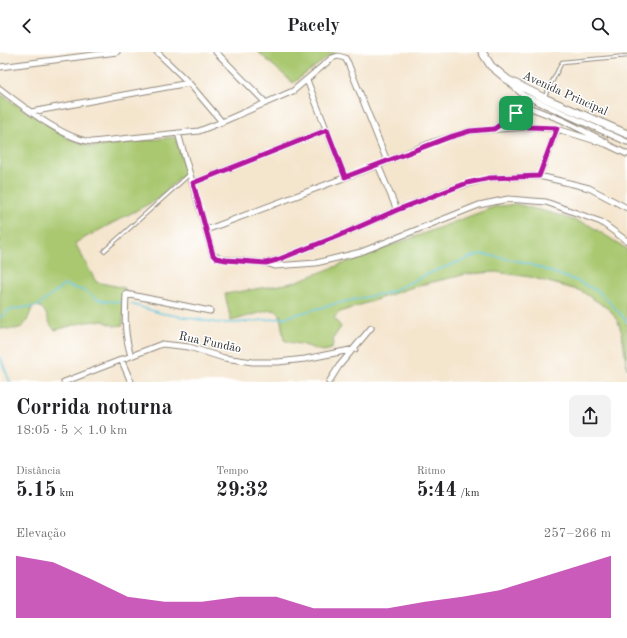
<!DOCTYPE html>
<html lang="pt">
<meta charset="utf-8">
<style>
body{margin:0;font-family:"Old Standard TT",serif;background:#f2f2f2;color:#202124;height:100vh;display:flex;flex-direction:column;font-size:15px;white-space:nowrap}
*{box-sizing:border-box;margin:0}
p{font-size:13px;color:#757577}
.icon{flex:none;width:22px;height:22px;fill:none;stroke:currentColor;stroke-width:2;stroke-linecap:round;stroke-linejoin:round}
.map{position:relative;height:330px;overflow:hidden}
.details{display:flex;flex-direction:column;background:#fff;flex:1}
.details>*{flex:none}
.pin{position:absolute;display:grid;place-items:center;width:34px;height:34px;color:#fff;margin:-17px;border-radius:8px;box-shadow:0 2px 6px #0006}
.round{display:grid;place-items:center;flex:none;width:42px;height:42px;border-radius:8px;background:#f2f2f2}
.summary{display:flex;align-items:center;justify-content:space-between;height:68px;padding:0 16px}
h1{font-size:22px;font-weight:700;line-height:30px}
.metrics{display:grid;grid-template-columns:repeat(3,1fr);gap:6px;height:68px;padding:4px 16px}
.metrics div{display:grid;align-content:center}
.metrics b{font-size:20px;font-weight:700}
.metrics small{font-size:11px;font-weight:400}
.metrics p{font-size:11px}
.chart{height:112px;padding:8px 16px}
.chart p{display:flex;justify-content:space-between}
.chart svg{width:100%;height:72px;margin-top:4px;fill:#b5179e;opacity:.7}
header{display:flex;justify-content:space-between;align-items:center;height:52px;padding:0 16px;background:#fff;font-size:18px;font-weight:700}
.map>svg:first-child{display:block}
.green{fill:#a9c870;stroke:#6a7a4e}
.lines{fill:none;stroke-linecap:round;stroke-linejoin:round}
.stream{stroke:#63c6e0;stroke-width:1.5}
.lane-casing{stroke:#90887c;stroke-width:4.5}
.street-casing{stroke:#90887c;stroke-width:7}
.secondary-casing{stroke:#90887c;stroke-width:9}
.lane{stroke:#fff;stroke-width:2.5}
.street{stroke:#fff;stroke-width:5}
.secondary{stroke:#fff;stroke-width:7}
.route-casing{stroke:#fff;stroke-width:8}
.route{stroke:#b5179e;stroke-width:5}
.labels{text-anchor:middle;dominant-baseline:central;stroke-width:3;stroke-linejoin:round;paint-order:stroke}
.street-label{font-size:12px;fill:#2b2b2b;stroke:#fff}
</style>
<header><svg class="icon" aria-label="back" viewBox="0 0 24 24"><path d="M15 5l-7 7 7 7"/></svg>Pacely<svg class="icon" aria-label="search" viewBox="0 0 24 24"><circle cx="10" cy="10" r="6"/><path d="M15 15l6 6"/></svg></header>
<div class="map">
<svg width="627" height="330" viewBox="0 0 627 330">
<rect width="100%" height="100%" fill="#fff"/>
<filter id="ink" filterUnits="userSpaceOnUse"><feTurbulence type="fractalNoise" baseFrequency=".025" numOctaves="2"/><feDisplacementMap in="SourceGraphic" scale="8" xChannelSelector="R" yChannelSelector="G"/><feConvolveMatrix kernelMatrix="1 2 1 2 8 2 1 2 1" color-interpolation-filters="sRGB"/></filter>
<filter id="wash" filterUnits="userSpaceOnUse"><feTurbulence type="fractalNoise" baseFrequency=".012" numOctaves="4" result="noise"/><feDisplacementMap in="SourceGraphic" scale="16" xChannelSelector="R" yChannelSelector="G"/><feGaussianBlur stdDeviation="0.9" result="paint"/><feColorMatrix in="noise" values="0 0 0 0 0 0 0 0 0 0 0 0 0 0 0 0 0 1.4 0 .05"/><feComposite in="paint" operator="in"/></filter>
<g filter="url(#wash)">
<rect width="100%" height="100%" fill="#f4e5cd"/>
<path class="green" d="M 258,0 L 335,0 L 293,31 Z
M 0,42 L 69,87 L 91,95 L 175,85 L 186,120 L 156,148 L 75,191 L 96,230 L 125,236 L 123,273 L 114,274 L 103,269 L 85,270 L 55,278 C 46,271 49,258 38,254 L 32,256 C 25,276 23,279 0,276 Z
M 516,152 L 555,162 L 589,173 L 627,197 L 627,317 L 622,281 L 618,270 L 610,258 L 581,239 L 530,225 L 496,220 L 467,222 L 416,234 L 340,260 L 334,266 L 341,275 L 334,285 L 332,296 C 323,302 316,297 307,294 C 299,291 292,292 284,288 L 280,263 L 277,259 L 270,258 L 231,269 L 225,242 L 292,231 L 494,155 Z"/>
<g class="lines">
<path class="stream" d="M 131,252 L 160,261 L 218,271 L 235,271 L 283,266 L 334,252 L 390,240 L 430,221 L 474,204 L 482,202 L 523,210 L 577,229 L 599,240 L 618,259 L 627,270
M 0,266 L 7,260 L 13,257 L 38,254 L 64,233 L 85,239 L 97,247 L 104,249 L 123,250
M 0,305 L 10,330"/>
</g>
</g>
<g filter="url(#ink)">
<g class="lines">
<defs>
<path id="lane" d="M 545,44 L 562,10 L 627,4
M 104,199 L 190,122"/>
<path id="street" d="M 157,0 L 189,31 L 222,70
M 216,0 L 266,51
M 0,15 L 117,0
M 307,28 L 345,125
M 511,32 L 523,43 L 627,90
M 0,37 C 24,55 63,87 92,90 L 199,79 L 222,70 L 293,39 L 332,6 L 338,4 L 345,6 L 348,11 L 387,109
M 31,60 L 189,31
M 516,61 L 517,68 L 527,74
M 495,76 L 516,61 L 523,53 L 562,68 L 606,90
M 178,81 L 213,203 L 221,207 L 266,211 L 277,208 L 338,184 L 397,158 L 450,137 L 490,126 L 539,124 L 569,131 L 589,136 L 627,156
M 378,113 L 397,158
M 539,124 L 557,77
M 193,131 L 327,78
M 206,178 L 378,113 L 433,90 L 470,79 L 528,75 L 557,77 L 606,92 L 627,102
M 266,211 L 275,214 L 316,211 L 361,200 L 479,153 L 508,147 L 546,150 L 601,170 L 627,189
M 131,304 C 124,282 125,265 126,242 L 210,259
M 121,307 L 131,330
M 64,330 L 162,292 L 189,295 L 224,306 L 253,310 L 278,310 L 305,307 L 355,297
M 329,330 L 339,314 L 371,276"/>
<path id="secondary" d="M 482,0 L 491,14 L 508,28 L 544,46 L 627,82"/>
</defs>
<use href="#lane" class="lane-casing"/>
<use href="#street" class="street-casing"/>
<use href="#secondary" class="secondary-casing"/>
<use href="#lane" class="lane"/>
<use href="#street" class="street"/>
<use href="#secondary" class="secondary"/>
</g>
</g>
<g class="lines" filter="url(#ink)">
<defs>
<path id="route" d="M 516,61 L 517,68 L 528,75 L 557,76 L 539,124 L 490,126 L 467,131 L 397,158 L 338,184 L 277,208 L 266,211 L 226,208 L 216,206 L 213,203 L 193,131 L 327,78 L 345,125 L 450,85 L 470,79 L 494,77 Z"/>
</defs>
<use href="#route" class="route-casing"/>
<use href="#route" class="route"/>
</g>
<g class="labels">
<g class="street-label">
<text transform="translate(565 42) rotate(24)">Avenida Principal</text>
<text transform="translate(210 291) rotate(12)">Rua Fundão</text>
</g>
</g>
</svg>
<div class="pin" style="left:516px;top:61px;background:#1e9e55"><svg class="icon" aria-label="arrive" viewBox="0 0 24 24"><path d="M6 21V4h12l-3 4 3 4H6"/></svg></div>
</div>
<section class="details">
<div class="summary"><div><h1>Corrida noturna</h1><p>18:05 · 5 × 1.0 km</p></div><a class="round"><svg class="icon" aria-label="share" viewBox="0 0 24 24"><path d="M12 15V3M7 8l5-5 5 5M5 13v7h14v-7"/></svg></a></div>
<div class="metrics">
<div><p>Distância</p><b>5.15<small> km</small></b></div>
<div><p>Tempo</p><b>29:32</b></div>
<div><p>Ritmo</p><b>5:44<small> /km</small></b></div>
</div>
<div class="chart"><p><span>Elevação</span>257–266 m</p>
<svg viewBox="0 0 160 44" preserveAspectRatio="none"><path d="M0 44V6L10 10L20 20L30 31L40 34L50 34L60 31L70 31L80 38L90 38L100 38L110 34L120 31L130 27L140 20L150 13L160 6V44z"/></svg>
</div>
</section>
